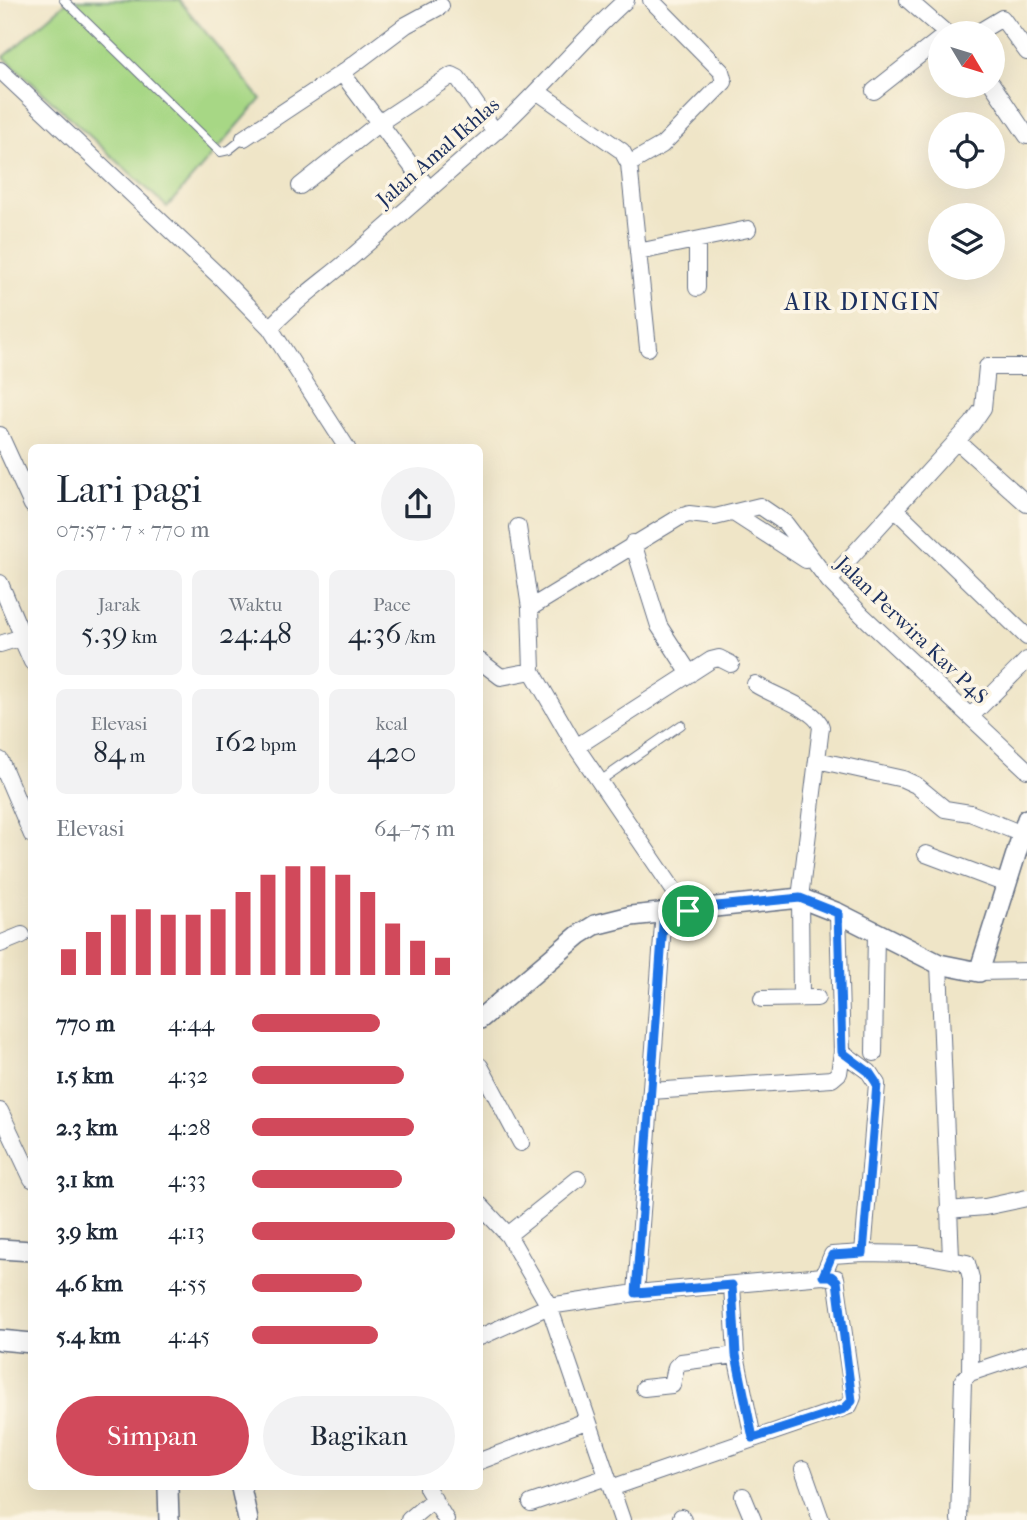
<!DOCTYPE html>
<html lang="id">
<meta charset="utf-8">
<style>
body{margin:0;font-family:"IM FELL French Canon",serif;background:#f2f2f3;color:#1f2937;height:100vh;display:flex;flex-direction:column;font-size:26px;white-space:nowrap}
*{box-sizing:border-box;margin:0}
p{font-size:23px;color:#747a83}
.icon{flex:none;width:38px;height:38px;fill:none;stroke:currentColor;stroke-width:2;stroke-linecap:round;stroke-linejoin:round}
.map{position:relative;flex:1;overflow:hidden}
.drawer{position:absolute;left:28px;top:444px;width:455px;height:1046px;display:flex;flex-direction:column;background:#fff;border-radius:10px;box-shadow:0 7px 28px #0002}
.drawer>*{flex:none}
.needle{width:46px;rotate:128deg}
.tools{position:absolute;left:928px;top:21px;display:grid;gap:14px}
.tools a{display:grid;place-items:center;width:77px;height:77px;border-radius:50%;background:#fff;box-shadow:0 7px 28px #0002;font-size:35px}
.pin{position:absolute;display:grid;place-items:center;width:60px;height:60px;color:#fff;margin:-30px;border:4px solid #fff;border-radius:50%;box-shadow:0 2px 7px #0007}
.round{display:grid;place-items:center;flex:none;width:74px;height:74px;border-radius:37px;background:#f2f2f3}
.headline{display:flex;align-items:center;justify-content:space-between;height:119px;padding:0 28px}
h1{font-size:38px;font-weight:600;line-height:52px}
.stats{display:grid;grid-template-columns:repeat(3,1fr);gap:10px;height:119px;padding:7px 28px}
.stats div{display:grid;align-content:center;border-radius:10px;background:#f2f2f3;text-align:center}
.stats b{font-size:30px;font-weight:600}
.stats small{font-size:19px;font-weight:400}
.stats p{font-size:19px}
.chart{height:196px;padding:14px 28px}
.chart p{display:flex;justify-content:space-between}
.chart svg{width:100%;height:126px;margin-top:7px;stroke:#d1495b;stroke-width:6}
.cta{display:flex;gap:14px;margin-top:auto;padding:14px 28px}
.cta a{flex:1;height:80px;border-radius:42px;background:#d1495b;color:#fff;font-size:28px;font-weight:600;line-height:80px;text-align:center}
.cta a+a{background:#f2f2f3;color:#1f2937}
ul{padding:0 28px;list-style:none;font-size:23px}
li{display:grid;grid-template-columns:112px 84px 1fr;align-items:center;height:52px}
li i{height:18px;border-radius:9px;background:#d1495b}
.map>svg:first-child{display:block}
.green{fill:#a7d785;stroke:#618372;stroke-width:2}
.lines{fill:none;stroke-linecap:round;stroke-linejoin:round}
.service-casing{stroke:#656f83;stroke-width:10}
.minor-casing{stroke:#656f83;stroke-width:18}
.tertiary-casing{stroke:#656f83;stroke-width:22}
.service{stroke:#fff;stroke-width:8}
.minor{stroke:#fff;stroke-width:16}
.tertiary{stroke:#fff;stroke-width:19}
.route-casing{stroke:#fff;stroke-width:14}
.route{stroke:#1a73e8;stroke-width:9}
.labels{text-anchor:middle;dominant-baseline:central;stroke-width:7;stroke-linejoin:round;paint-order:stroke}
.street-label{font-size:21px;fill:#1b2f5e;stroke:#fcf5e5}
.quarter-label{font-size:24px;letter-spacing:2px;fill:#1b2f5e;stroke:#fcf5e5}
</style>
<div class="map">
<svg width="1027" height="1520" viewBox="0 0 1027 1520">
<rect width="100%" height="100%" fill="#fcf5e5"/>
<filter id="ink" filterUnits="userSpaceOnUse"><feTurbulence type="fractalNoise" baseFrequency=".0143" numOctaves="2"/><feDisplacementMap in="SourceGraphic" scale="14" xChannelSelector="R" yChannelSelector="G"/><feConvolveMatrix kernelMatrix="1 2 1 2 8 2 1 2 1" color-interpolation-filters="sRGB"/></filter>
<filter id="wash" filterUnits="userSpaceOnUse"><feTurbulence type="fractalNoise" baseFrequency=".00686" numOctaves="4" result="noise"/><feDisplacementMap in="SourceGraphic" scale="28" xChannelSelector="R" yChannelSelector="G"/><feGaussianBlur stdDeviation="1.57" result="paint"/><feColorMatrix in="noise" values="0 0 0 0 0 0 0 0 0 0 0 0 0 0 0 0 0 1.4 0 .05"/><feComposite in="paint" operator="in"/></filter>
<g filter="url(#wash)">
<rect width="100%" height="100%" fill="#efe5c7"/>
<path class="green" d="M 69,0 L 179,0 L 261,99 L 167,207 L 4,57 Z"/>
</g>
<g filter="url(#ink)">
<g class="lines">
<defs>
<path id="service" d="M 64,0 L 220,152 L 229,150 L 244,138
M 600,781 L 681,725"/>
<path id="minor" d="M 908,0 L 946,33
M 977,33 L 1002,18 L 1027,52
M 0,70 L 221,278 L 270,328 L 347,448
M 342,73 L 406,25 L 441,6
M 992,84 L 1027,136
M 874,91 L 940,39
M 538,92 L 622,151 L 629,164 L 648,348
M 244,138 L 342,73 L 428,188
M 629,164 L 662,145 L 724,82 L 721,71 L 651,0
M 300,186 L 379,123 L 452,75 L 458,78 L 495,132
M 697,242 L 697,288
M 638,252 L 748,229
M 270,328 C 292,303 320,284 346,262 C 396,219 445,175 495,132 C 541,91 580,41 626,0
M 0,435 L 32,505
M 957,441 L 1027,504
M 895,509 L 1027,637
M 735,514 L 806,560
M 518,527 L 530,608 L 532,671 L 576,747 L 688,911
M 633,543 L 659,626 L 690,674
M 829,581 L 972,424 L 983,408 L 987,367 L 1027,367
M 0,583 L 19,628
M 530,608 L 680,517 L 689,514 L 715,517 L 760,506 L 785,523 L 829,581 L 862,615 L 1027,770
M 21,637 L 32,662
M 0,644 L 32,634
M 480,661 L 501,677 L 532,671
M 755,684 C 771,695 817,709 821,727 L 800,898 L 801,997
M 971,716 L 1027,660
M 576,747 L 711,660 L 719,658 L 731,664
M 0,760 L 32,835
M 817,760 L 903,779 L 916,785 L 945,809 L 970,813 L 1022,834
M 926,854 L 1006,884
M 838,913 L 842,1052
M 0,944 L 22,935
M 939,964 L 951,1258
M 979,972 L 1027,971
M 762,999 L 817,998
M 874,1053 L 876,932
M 480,1066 L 521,1143
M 651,1091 L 832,1079 L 839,1073 L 842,1052 L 869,1072 L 877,1084 L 863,1253 L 918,1254 L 967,1263 L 971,1278 L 970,1373
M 0,1111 L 32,1179
M 480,1205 L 508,1235 L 549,1306 L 622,1520
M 948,1210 L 985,1207 L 1027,1198
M 508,1235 L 578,1179
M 823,1276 L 832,1255 L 863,1253
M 732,1285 L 736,1355 L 753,1438
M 636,1293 L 664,911
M 480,1337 L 549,1306 L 636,1293 L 823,1276 L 836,1278 L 853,1397 L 849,1406 L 611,1488
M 644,1388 L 672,1385 L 676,1367 L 681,1362 L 736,1355
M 480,1461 L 586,1421
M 803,1469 L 821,1520
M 427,1488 L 446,1520
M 743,1496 L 753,1520
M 531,1503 L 607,1477
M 681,1517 L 683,1520
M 409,1520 L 434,1499
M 959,1520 L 963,1380 L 970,1373 L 1027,1354"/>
<path id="tertiary" d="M 480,1019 L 579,935 L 595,925 L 631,916 L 800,898 L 838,913 L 939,964 L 979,972 L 1027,819
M 0,1249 L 32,1251
M 0,1340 L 32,1343
M 168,1488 L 169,1520
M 241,1488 L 248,1520"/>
</defs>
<use href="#service" class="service-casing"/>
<use href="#minor" class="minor-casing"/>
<use href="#tertiary" class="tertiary-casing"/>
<use href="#service" class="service"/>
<use href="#minor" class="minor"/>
<use href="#tertiary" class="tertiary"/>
</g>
</g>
<g class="lines" filter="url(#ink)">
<defs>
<path id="route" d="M 800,898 L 838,913 L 842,1052 L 869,1072 L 877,1084 L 863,1253 L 832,1255 L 823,1276 L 831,1276 L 837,1281 L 852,1401 L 844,1409 L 753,1438 L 736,1355 L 732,1285 L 636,1293 L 664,911 Z"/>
</defs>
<use href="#route" class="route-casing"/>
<use href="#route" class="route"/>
</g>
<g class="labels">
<g class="street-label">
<text transform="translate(438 152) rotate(-41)">Jalan Amal Ikhlas</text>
<text transform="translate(912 630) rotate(44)">Jalan Perwira Kav P4S</text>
</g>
<g class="quarter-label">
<text x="863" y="302">AIR DINGIN</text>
</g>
</g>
</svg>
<div class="tools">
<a><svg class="needle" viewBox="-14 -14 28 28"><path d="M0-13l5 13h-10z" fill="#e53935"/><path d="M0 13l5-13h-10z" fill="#747a83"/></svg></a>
<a><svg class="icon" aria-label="locate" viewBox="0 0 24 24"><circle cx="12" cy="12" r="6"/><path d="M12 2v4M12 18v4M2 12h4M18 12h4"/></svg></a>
<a><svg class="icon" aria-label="layers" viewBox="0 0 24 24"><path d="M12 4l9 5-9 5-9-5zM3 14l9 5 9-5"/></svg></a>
</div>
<div class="pin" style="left:688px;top:911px;background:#1e9e55"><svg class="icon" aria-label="arrive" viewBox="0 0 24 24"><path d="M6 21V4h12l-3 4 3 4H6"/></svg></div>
<section class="drawer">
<div class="headline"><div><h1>Lari pagi</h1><p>07:57 · 7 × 770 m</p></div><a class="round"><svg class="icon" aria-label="share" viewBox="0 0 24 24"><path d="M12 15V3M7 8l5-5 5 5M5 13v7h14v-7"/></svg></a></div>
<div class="stats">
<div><p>Jarak</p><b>5.39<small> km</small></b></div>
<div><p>Waktu</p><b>24:48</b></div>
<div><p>Pace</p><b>4:36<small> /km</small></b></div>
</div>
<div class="stats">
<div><p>Elevasi</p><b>84<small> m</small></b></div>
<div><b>162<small> bpm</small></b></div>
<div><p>kcal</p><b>420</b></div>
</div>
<div class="chart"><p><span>Elevasi</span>64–75 m</p>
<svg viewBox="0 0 160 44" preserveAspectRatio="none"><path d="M5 44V35M15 44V29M25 44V23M35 44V21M45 44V23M55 44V23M65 44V21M75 44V15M85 44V9M95 44V6M105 44V6M115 44V9M125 44V15M135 44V26M145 44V32M155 44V38"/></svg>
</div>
<ul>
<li><b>770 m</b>4:44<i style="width:63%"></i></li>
<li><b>1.5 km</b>4:32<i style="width:75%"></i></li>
<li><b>2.3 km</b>4:28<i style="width:80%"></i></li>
<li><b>3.1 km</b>4:33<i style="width:74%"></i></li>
<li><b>3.9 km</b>4:13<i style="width:100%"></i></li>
<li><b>4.6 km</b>4:55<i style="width:54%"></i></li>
<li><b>5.4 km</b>4:45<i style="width:62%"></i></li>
</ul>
<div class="cta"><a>Simpan</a><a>Bagikan</a></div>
</section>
</div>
